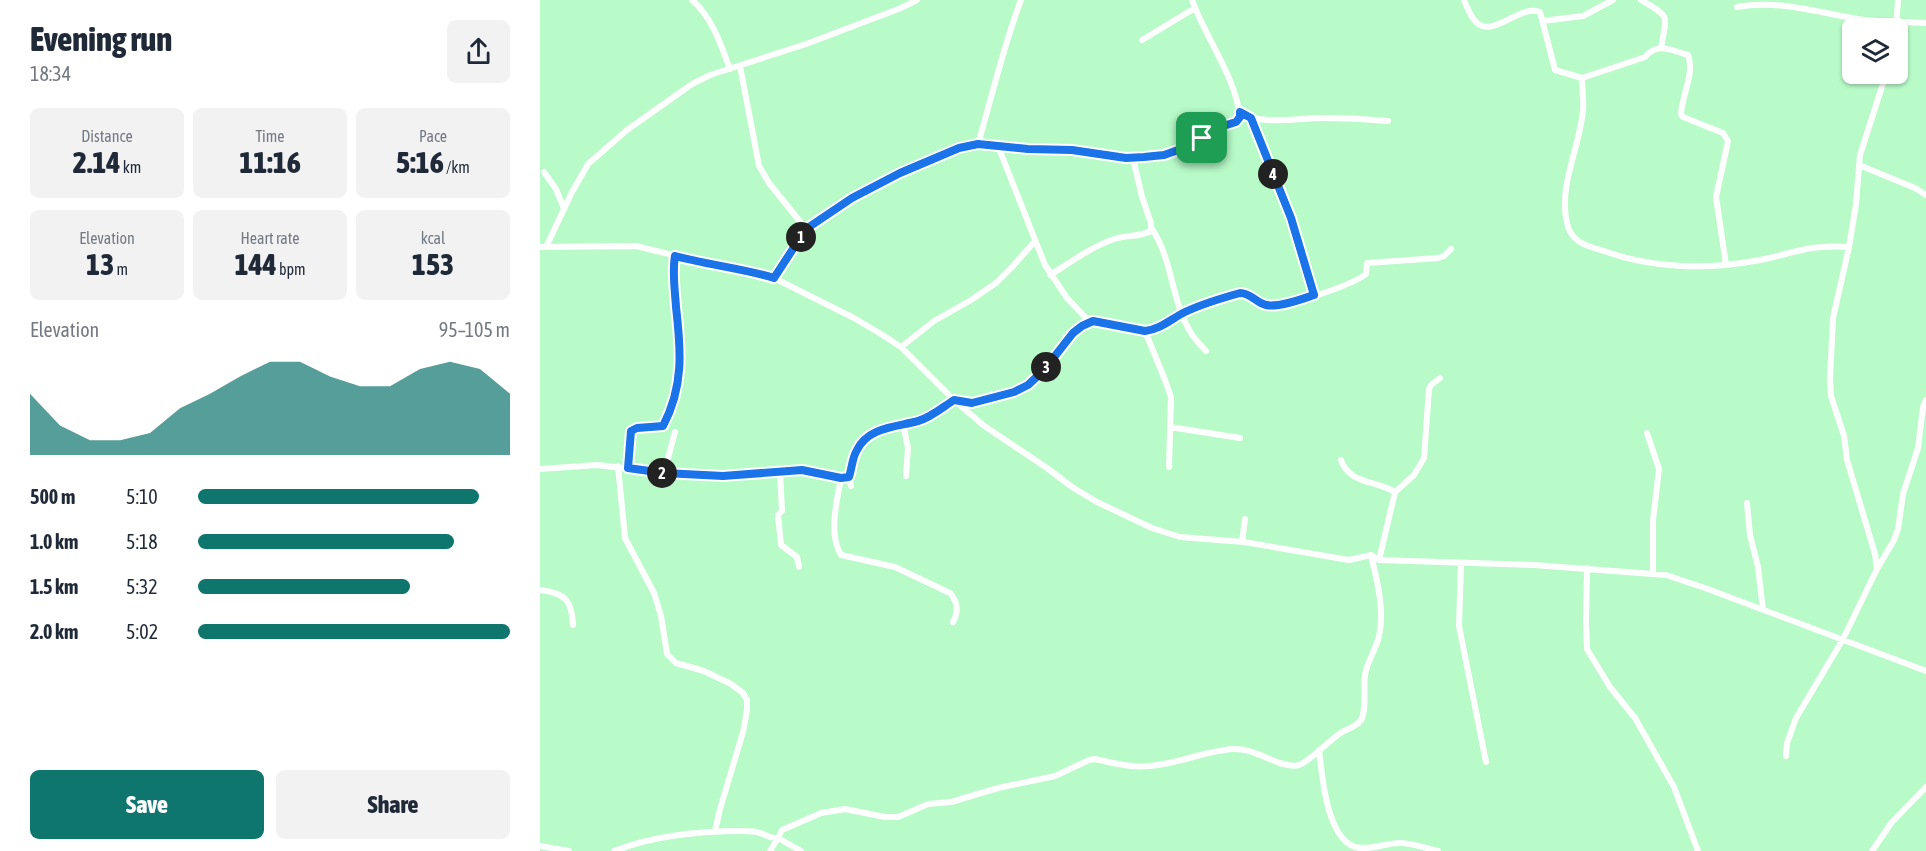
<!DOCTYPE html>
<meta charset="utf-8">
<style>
body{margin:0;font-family:"Asap Condensed",sans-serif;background:#f2f2f3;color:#1f2937;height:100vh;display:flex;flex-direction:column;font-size:22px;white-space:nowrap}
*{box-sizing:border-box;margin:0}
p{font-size:20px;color:#747a83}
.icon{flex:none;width:33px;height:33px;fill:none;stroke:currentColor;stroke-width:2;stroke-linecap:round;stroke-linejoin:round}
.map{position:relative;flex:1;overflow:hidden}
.details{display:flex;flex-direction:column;background:#fff;width:540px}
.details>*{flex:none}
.tools{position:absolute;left:1302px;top:18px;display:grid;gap:12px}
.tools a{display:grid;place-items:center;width:66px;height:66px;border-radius:9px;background:#fff;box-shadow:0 2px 4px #0004;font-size:30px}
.pin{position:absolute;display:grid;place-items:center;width:51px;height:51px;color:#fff;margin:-26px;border-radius:12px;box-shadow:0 3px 9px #0006}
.km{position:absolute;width:30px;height:30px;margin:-15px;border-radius:50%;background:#222;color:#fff;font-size:16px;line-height:30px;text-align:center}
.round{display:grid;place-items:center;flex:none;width:63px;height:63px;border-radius:9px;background:#f2f2f3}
.summary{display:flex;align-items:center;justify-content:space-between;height:102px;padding:0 30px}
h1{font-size:33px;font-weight:800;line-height:45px}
.figures{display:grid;grid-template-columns:repeat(3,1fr);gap:9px;height:102px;padding:6px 30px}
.figures div{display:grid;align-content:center;border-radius:9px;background:#f2f2f3;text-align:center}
.figures b{font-size:30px;font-weight:800}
.figures small{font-size:16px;font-weight:400}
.figures p{font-size:16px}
.chart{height:168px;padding:12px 30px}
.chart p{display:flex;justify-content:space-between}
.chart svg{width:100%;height:108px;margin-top:6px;fill:#0f766e;opacity:.7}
.cta{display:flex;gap:12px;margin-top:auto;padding:12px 30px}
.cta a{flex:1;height:69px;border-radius:9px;background:#0f766e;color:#fff;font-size:24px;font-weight:800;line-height:69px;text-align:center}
.cta a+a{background:#f2f2f3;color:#1f2937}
ul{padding:0 30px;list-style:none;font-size:20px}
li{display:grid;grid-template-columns:96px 72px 1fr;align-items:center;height:45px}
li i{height:15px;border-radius:8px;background:#0f766e}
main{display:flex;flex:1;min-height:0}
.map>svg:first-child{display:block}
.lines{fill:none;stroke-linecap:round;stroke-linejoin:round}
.street{stroke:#fff;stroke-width:6}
.route-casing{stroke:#fff;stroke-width:12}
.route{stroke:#1a73e8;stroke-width:8}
</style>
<main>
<section class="details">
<div class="summary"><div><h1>Evening run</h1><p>18:34</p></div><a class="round"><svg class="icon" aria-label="share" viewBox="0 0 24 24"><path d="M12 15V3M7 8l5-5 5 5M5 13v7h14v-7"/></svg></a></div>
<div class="figures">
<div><p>Distance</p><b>2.14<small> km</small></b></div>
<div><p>Time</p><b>11:16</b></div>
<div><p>Pace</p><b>5:16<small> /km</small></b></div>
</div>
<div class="figures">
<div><p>Elevation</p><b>13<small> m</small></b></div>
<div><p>Heart rate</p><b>144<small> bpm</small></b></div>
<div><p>kcal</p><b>153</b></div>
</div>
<div class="chart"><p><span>Elevation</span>95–105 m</p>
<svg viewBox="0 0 160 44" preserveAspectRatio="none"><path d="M0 44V19L10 32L20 38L30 38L40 35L50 25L60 19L70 12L80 6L90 6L100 12L110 16L120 16L130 9L140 6L150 9L160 19V44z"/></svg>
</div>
<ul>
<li><b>500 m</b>5:10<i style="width:90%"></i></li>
<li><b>1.0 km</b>5:18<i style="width:82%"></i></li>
<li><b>1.5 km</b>5:32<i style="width:68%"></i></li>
<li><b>2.0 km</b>5:02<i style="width:100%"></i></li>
</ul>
<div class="cta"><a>Save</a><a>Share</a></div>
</section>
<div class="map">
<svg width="1386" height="851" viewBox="0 0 1386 851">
<rect width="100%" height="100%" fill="#b8fbc8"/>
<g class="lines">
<path class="street" d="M 152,0 C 172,17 181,45 190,69
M 924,0 C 927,7 930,16 936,22 C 952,39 980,4 1000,12 L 1015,70 L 1042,78 L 1105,57 C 1118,42 1130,50 1148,55 C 1155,73 1142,95 1141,114 L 1143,117 L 1183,133 L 1188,141 L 1176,197 L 1186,265
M 1101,0 C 1131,18 1127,13 1121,48
M 1197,7 C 1236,0 1274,11 1312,18 C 1336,23 1361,21 1386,23
M 1002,21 L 1043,16 L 1073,0
M 1356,28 L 1358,0
M 602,40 L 655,8
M 200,66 L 219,166 L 229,183 L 266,229
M 1042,78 C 1042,89 1044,100 1043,110 C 1040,147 1018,186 1027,223 C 1031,243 1048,246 1064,251 C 1111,268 1165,270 1214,261 C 1234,258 1253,251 1272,248 C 1284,246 1296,246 1309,247
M 700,112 C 719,126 759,118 783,118 C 804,118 826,119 848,121
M 711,118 L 751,218 L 774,295
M 438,144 C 452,96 463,47 481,0
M 458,146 L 505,265 L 527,298 L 546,318 L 597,331 L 613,330 L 651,309 L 700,293 C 711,293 715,302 724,305 C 741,310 812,285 826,274 L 827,263 L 898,258 L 904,256 L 911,249
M 1319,165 L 1375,188 L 1386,195
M 4,172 L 16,189 L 24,209
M 612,229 C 633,260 631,301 651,333 C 655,340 661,345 666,351
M 7,245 L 32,192 L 48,164 L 87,130 L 152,84 L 170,75 L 266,44 L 361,8 L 377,0
M 0,247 L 96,246 L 182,267 L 204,269 L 234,278 L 314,318 L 341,334 L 361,347 L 414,400 L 443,425 L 507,468 L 532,487 L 557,502 L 612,528 L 640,537 L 704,542 L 809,560 L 831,555 L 839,560 L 994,565 L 1126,575 L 1165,588 L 1386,671
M 510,275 C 531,262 551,247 574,239 C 586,235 600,237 611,231 L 611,223 L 602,197 L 593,158
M 234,278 L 266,229 L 312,198 L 360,173 L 419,148 L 438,144 L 488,149 L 532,150 L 587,158 L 604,157 L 623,155 L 641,149 L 680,127 L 696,122 L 700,117 C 695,75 666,39 652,0
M 605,331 L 625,380 L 631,397 L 629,467
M 361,347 L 394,321 L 431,300 L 456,283 L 472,267 L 495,241
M 363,424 L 368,448 L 366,476
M 630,427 L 700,438
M 1107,433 L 1119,469 L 1113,520 L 1113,574
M 801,460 C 809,484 835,480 855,492
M 78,466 L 85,538 L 114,593 L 121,616 L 127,654 L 136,663 L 164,671 L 191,684 L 203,693 L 207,700 L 207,710 L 203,732 L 180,809 L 175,831
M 88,468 L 91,431 L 97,428 L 123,426 C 144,388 141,349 136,307 C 135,290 132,273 135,256
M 0,469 L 57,465 L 124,473 L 183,476 L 262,470 L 301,478
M 240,472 L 242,511 L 238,515 L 241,545 L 257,557 L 259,567
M 124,473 L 135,432
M 309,477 L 311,486
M 1207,503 L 1210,535 L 1218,567 L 1223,610
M 702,542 L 705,519
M 839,560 L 855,492 L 874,475 L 884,458 L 889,389 L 891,385 L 900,378
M 921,564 L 919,626 L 946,762
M 1047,568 L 1046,622 L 1047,649 L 1070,687 L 1095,718 L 1134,787 L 1158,851
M 1337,569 L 1354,540 L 1358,529 L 1363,494 L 1378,448 L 1383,407 L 1386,400
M 0,590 C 25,593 32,600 33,625
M 413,622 C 419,611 418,602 410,593 L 355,567 L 301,555 C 288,533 297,501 301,478 L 309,477 C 312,468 312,458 317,450 C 327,427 357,427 378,421 C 390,418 403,407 414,400 C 420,401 426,403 432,403 C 456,402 488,387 504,370 C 522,352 528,332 553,321
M 779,750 C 782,774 786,837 815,847 C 830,851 847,842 862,843 C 874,844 886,848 898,851
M 1246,756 L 1247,743 L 1256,718 L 1303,639 L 1337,569 L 1335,554 L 1307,460 L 1304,436 L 1291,396 L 1290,379 L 1293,318 L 1309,247 L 1316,204 L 1320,155 L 1346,74
M 0,846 L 29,851
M 74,851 C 115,835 158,831 202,831 C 208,831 215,831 220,833 C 227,835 230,839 238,838 L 242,830 L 281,813 L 305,809 L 345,817 L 358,817 L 388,804 L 411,802 L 458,788 L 515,776 L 549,760 L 555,759 C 573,763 591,768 609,766 C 638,764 664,751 693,749 C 714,747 742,770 759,765 C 771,761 789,740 802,732 C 808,729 817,726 821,720 C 827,710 823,687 825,675 C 827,661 836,650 839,636 C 845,611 837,580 831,555
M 230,851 L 238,838 L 261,851
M 1332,851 L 1352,822 L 1386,787"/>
</g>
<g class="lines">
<defs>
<path id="route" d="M 700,112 L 711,118 L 751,218 L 774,295 C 762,299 738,308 726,305 C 716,303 711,293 700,293 C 682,298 662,304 645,312 C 631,319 621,329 605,331 L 553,321 L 542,326 L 533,333 L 504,370 L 488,385 L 474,392 L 432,403 L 414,400 C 403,407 390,418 378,421 C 356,427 328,427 317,450 C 312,458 312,468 309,477 L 301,478 L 262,470 L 183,476 L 124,473 L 88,468 L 91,431 L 97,428 L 123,426 C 144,386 141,350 136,307 C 135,290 132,273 135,256 C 168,265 201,268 234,278 L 266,229 L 312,198 L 360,173 L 419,148 L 438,144 L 488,149 L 532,150 L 586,158 L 604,157 L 624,155 L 641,149 L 680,127 L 696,122 L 700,117 Z"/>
</defs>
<use href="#route" class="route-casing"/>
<use href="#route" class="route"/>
</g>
</svg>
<div class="tools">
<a><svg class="icon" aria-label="layers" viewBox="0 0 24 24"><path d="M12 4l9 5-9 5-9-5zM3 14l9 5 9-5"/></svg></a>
</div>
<div class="pin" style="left:662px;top:138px;background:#1e9e55"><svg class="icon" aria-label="arrive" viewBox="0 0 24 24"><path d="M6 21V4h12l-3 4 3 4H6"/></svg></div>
<b class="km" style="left:261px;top:237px">1</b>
<b class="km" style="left:122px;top:473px">2</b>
<b class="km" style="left:506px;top:367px">3</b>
<b class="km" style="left:733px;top:174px">4</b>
</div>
</main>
